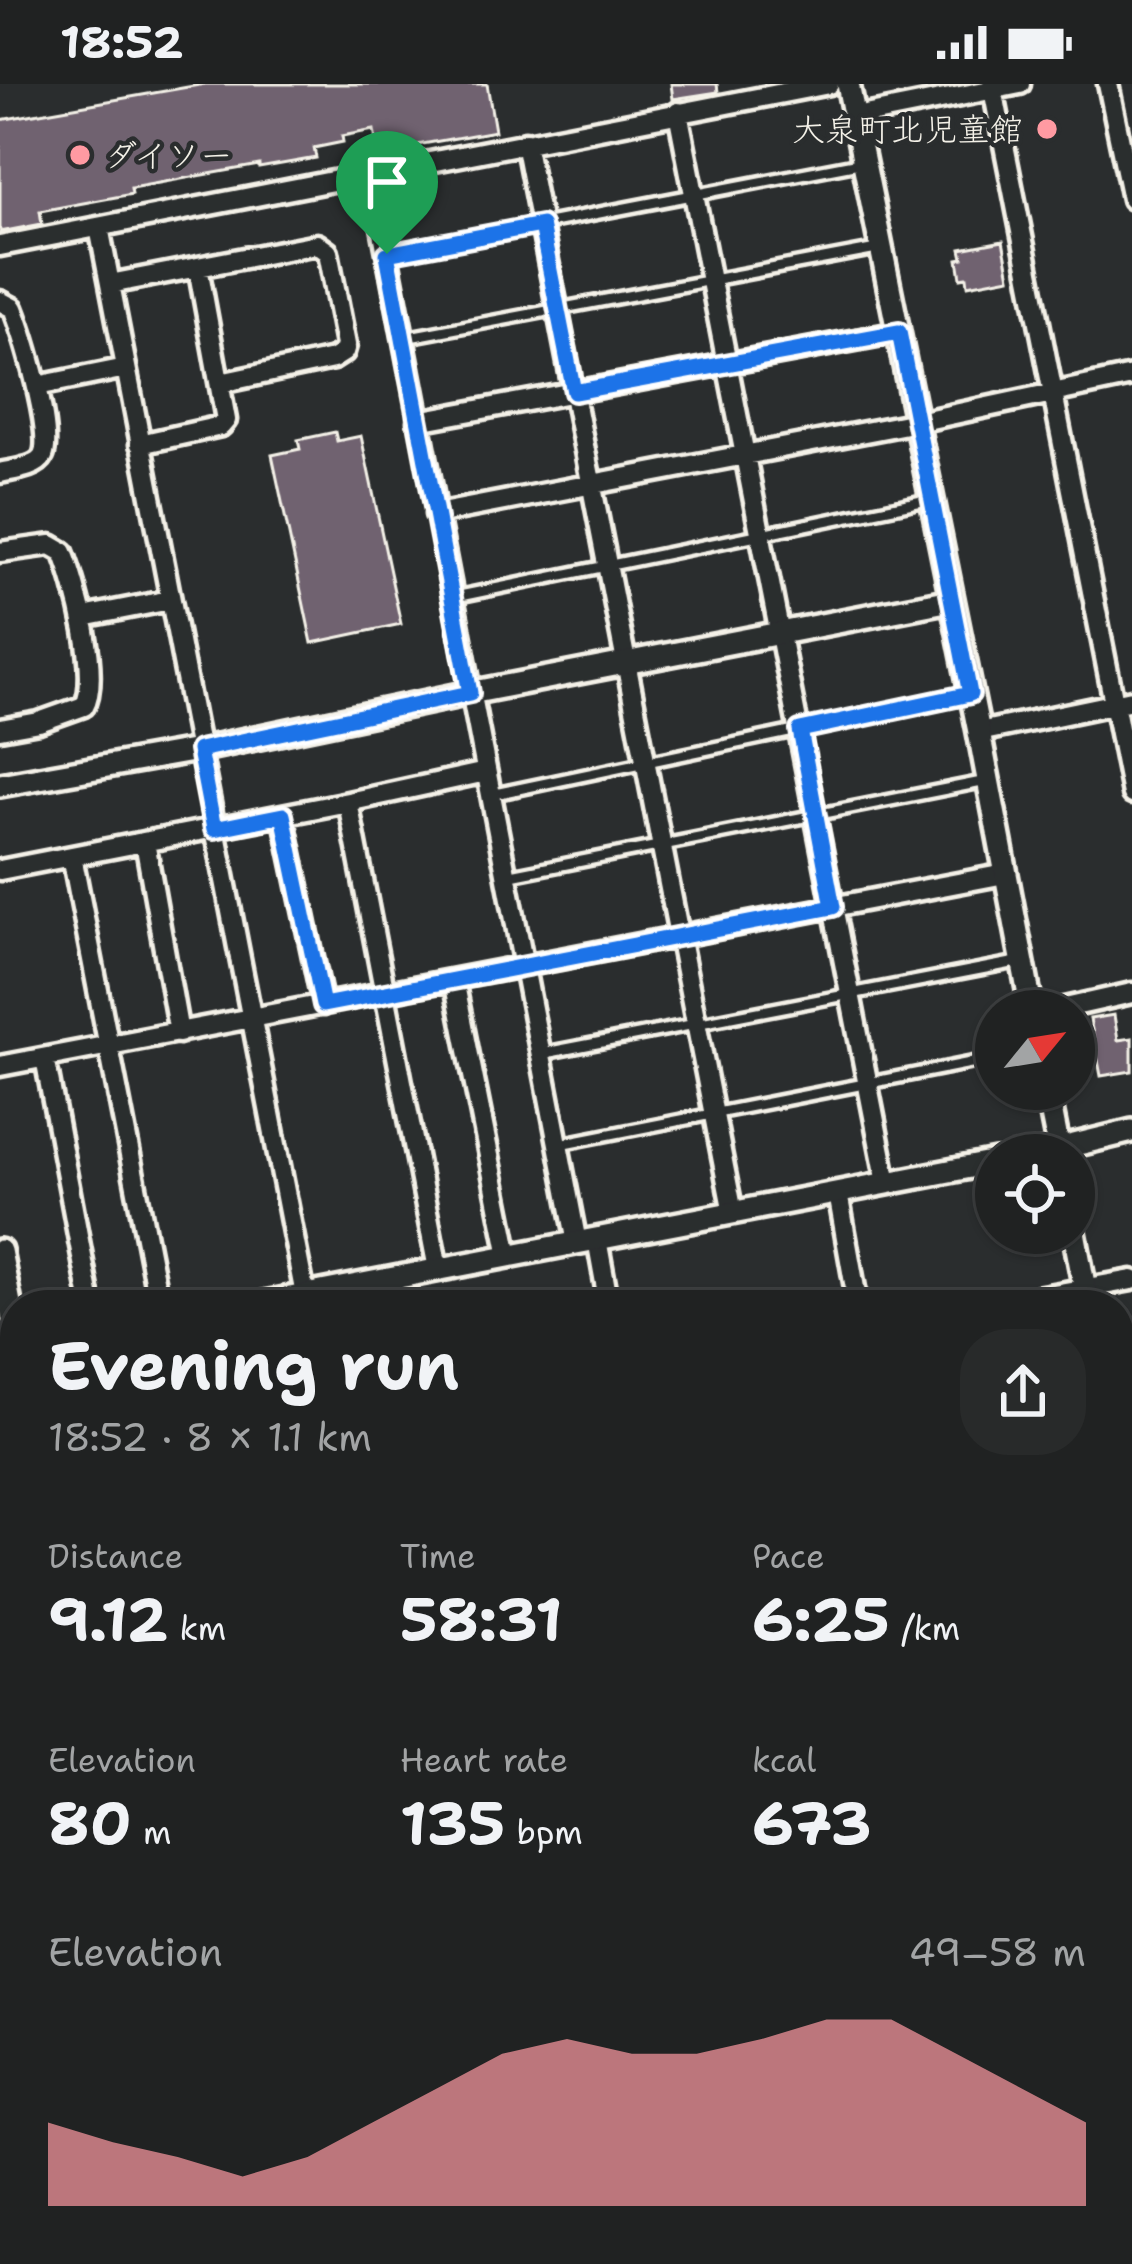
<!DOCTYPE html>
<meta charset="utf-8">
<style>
body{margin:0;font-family:"Shantell Sans","Klee One",sans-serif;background:#282a2a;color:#f1f3f6;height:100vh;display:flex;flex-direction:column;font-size:45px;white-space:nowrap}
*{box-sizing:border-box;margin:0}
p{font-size:39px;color:#a2a4a5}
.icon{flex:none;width:66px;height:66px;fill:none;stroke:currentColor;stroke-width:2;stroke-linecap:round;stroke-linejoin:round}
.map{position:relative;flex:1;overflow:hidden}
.sheet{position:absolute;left:0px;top:1206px;width:1134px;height:975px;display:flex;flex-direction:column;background:#202222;border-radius:48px 48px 0 0;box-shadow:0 3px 9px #0004,0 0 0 3px #3d3f40}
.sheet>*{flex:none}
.needle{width:78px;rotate:60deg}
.tools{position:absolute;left:975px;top:906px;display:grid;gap:24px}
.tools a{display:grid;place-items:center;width:120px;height:120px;border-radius:50%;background:#202222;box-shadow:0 3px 9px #0004,0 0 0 3px #3d3f40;font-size:60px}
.pin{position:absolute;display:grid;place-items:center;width:102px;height:102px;color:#fff;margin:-123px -51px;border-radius:50% 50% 50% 0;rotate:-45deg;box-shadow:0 0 12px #0007}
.pin .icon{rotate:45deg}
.round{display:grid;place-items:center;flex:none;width:126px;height:126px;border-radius:48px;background:#282a2a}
.head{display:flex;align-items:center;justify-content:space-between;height:204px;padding:0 48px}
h1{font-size:66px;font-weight:700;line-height:90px}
.metrics{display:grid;grid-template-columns:repeat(3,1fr);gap:18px;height:204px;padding:12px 48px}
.metrics div{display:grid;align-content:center}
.metrics b{font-size:60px;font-weight:700}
.metrics small{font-size:33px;font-weight:400}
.metrics p{font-size:33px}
.chart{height:336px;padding:24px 48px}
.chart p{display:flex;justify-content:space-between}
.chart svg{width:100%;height:216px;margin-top:12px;fill:#ff9aa2;opacity:.7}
.status{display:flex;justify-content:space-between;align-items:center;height:84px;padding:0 60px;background:#202222;direction:ltr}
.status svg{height:33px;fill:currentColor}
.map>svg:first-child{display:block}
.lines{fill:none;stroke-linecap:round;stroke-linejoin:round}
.stream{stroke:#8b9c9b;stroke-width:4.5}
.river{stroke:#456368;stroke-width:30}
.building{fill:#6f626f;stroke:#f4f1e8;stroke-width:3}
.service-casing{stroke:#f4f1e8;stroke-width:18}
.minor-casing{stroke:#f4f1e8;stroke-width:27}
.tertiary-casing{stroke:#f4f1e8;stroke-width:30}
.service{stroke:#2a2d2e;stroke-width:9}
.minor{stroke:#2a2d2e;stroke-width:18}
.tertiary{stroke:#2a2d2e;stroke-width:21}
.route-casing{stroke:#fff;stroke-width:24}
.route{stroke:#1a73e8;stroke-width:15}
.poi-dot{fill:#ff9aa2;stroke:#2a2d2e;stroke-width:4.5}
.labels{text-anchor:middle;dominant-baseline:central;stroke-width:9;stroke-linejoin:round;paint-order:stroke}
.poi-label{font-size:33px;fill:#f4f1e8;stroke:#2a2d2e;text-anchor:end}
</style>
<div class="status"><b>18:52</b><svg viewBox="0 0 49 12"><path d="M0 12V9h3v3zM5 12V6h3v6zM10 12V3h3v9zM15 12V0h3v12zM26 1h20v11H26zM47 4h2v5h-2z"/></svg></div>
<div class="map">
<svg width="1132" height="2180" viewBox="0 0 1132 2180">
<rect width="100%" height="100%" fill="#2a2d2e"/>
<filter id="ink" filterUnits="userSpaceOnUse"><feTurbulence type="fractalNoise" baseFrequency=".00833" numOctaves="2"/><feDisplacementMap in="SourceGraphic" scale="24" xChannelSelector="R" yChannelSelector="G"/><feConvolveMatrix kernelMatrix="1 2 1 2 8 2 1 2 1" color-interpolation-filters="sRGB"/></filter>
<g filter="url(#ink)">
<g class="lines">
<path class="stream" d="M 0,1959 L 15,1959"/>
<path class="river" d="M 1119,1948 L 1132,1944
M 140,2180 L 170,2166"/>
</g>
<path class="building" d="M 205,0 L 487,0 L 495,47 L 378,68 L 374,46 L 342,52 L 343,58 L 314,64 L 316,74 L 259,84 L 259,81 L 131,104 L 132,110 L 40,127 L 42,140 L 0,148 L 0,36 Z
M 671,0 L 717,0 L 718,8 L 673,15 Z
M 1003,157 L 1010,193 L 968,201 L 967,193 L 961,194 L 958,175 L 963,174 L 961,165 Z
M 335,348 L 337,357 L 361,352 L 401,540 L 312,559 L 272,371 L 300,365 L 298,356 Z
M 1114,931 L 1118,956 L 1132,954 L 1132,987 L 1101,992 L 1090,935 Z
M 15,1602 L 15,1689 L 0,1690 L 0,1603 Z"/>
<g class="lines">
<defs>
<path id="service" d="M 387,170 L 864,78
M 404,254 L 882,164
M 455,513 L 932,415
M 490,711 L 970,610
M 506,792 L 987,697
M 540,970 L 1022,877
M 560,1060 L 996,974"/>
<path id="minor" d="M 992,0 L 1132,710
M 1108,0 L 1132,115
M 678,28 L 887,1099
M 855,33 L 1020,0
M 525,58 L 733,1129
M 372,91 L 577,1159
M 99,143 L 305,1211
M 0,162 L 829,0
M 110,200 L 317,160 L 328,168 L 346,261 L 344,268 L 333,275 L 220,299
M 0,217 L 13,224 C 23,249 54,349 43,372 C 37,384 12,386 0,389
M 37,302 L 126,284
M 418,337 L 899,248
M 140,360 L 221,342 L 226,336 L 198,183
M 436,430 L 917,338 L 1132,292
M 0,468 L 51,461 L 63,468 C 76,499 101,594 84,622 L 39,638 L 0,645
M 83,533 L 170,516
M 979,648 L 1132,616
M 348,718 L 438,1185
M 283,731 L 323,921
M 145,758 L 179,949
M 72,772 L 159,1221
M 0,786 L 348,718 L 486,688
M 454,896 L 509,1172
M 1052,927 L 1132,909
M 45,974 L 91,1221
M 0,982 L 1005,790
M 838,1109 L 858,1221
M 597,1155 L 609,1221
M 992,1221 L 1132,1196
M 0,1413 L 15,1410
M 1119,1534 L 1132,1531
M 0,1710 L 15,1709
M 1119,1766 L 1126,1788 L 1119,1791
M 0,1946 L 15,1945
M 0,1981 L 15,1981
M 1120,1996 L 1132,2025
M 402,2166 L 408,2180
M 534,2166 L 540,2180
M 665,2166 L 671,2180
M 799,2166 L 805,2180
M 931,2166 L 937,2180
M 1064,2166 L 1070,2180
M 237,2180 L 241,2175 L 268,2166
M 740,2180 L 774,2166"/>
<path id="tertiary" d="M 848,0 L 979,648 L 1032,927
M 0,701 L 198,666 L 470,609 L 951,516
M 1047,1005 L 1060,1071
M 1033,1071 L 1132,1047
M 1074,1148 L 1088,1221
M 0,1167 L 15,1246
M 254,1221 L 996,1078
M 0,1270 L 15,1267
M 1119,1331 L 1132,1364
M 57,2180 L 58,2166"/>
</defs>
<use href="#service" class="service-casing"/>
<use href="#minor" class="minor-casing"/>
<use href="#tertiary" class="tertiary-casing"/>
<use href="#service" class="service"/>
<use href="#minor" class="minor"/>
<use href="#tertiary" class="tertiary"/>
</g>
</g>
<g class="lines" filter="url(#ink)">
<defs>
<path id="route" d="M 541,141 L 574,308 L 899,248 L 970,610 L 800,646 L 833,823 L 323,921 L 283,731 L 214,745 L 199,666 L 470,609 L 387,170 Z"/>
</defs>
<use href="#route" class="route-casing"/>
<use href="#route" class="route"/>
</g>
<g class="poi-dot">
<circle cx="1047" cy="45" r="12"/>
<circle cx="80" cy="71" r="12"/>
</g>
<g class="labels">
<g class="poi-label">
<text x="1023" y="45">大泉町北児童館</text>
<text x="104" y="71" text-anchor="start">ダイソー</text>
</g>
</g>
</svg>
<div class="tools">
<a><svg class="needle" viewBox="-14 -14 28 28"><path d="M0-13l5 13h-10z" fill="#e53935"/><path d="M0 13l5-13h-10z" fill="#a2a4a5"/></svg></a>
<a><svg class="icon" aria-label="locate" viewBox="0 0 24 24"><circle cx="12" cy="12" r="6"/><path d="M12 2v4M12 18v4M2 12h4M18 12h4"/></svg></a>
</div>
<div class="pin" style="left:387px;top:170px;background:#1e9e55"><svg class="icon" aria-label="arrive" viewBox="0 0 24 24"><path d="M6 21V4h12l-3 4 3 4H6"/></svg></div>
<section class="sheet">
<div class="head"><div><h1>Evening run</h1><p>18:52 · 8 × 1.1 km</p></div><a class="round"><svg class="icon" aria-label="share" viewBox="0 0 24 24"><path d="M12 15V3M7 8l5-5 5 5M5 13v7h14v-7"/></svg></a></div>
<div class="metrics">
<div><p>Distance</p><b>9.12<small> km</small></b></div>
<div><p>Time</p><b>58:31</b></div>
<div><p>Pace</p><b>6:25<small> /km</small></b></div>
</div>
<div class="metrics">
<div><p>Elevation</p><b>80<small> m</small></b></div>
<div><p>Heart rate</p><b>135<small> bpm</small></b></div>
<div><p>kcal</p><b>673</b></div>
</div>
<div class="chart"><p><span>Elevation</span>49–58 m</p>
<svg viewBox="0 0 160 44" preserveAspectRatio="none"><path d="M0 44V27L10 31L20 34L30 38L40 34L50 27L60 20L70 13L80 10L90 13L100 13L110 10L120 6L130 6L140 13L150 20L160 27V44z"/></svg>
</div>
</section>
</div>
